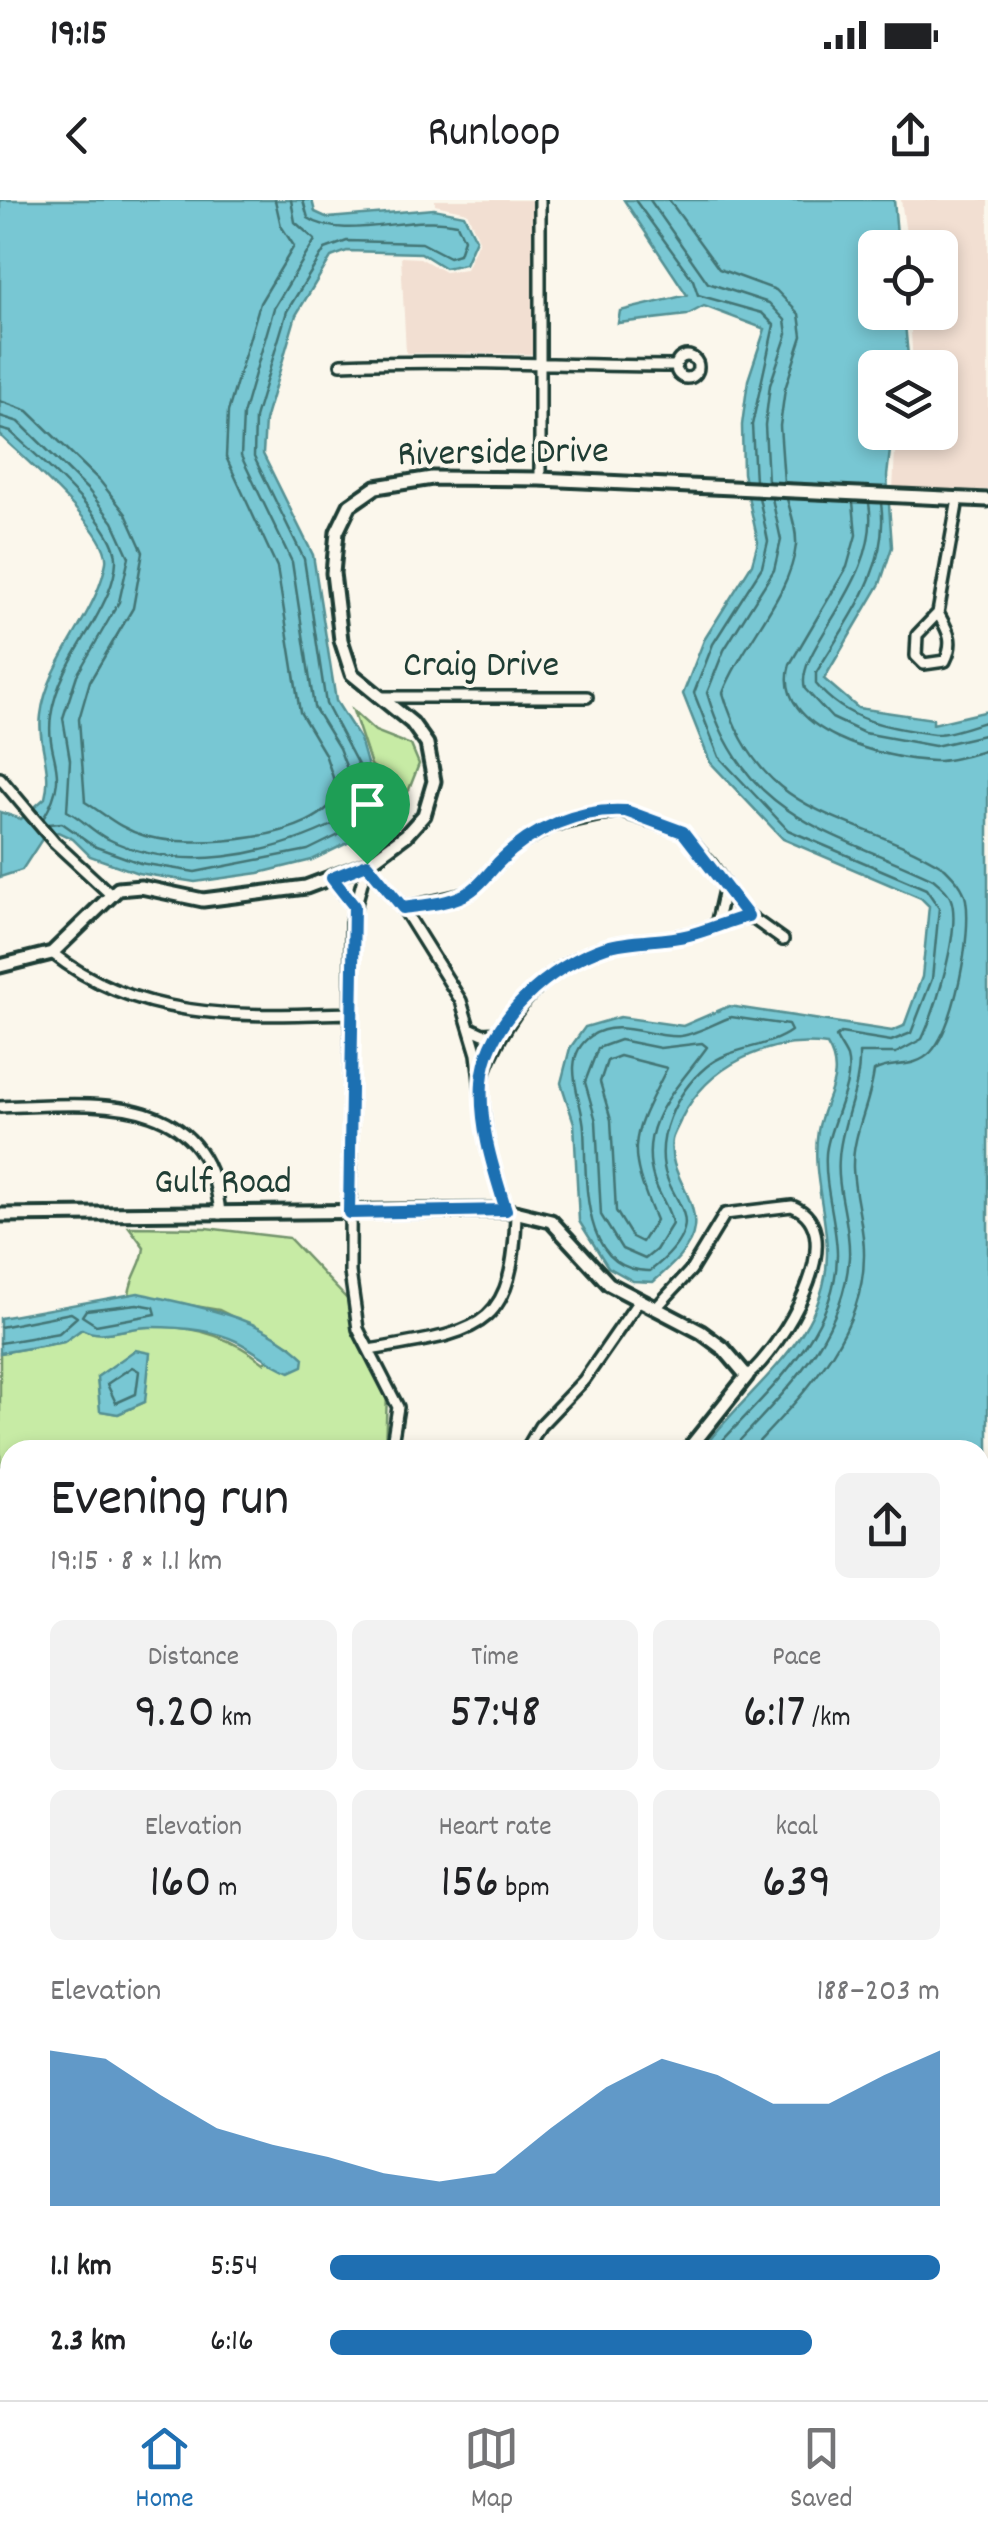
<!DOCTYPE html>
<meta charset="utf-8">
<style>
body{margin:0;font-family:Dekko,sans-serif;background:#f2f2f2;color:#202124;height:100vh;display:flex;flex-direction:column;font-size:38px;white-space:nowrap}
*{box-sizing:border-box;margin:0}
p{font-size:32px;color:#757577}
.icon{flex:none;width:55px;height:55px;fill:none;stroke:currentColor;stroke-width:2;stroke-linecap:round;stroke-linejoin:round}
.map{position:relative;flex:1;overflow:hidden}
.panel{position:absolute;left:0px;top:1240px;width:990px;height:960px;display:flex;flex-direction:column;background:#fff;border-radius:30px 30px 0 0;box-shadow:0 5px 15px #0003}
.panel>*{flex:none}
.fabs{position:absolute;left:858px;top:30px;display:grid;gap:20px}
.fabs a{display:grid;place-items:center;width:100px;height:100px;border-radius:15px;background:#fff;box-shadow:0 5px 15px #0003;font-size:50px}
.pin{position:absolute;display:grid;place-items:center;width:85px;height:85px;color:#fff;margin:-102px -42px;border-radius:50% 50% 50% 0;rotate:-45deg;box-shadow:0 0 10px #0007}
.pin .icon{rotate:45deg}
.round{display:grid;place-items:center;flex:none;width:105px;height:105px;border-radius:15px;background:#f2f2f2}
.summary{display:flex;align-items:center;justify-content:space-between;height:170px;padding:0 50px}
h1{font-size:55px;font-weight:600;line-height:75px}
.figures{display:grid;grid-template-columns:repeat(3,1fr);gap:15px;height:170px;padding:10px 50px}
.figures div{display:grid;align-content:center;border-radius:15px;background:#f2f2f2;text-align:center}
.figures b{font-size:50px;font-weight:600}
.figures small{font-size:28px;font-weight:400}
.figures p{font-size:28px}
.chart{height:280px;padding:20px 50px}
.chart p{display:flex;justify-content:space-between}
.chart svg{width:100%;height:180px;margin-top:10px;fill:#1f6fb2;opacity:.7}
ul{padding:0 50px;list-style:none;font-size:32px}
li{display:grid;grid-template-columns:160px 120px 1fr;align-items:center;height:75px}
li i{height:25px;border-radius:12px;background:#1f6fb2}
.status{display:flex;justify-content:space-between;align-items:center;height:70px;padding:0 50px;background:#fff;direction:ltr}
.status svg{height:28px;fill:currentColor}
header{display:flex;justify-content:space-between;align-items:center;height:130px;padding:0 50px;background:#fff;font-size:45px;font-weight:600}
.tabs{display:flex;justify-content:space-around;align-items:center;height:140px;border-top:2px solid #e0e0e0;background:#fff;font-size:28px;color:#757577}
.tabs a{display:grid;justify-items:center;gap:5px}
.tabs .current{color:#1f6fb2}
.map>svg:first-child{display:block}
.built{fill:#f2dfd2}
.green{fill:#c7eba5;stroke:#73946c;stroke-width:2.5;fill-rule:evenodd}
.water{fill:#78c7d3;stroke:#549093;stroke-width:2.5}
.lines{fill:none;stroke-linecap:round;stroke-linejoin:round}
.shore{stroke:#437474;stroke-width:2.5}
.street-casing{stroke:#1f3d34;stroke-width:16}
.secondary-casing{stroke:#1f3d34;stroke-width:19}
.street{stroke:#fbf7ec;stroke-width:9}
.secondary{stroke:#fbf7ec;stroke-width:11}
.route-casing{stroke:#fff;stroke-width:20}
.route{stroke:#1f6fb2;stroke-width:12}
.labels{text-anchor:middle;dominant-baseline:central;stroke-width:8;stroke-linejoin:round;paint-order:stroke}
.street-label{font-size:38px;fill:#1f3d34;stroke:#fbf7ec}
</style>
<div class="status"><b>19:15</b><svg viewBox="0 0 49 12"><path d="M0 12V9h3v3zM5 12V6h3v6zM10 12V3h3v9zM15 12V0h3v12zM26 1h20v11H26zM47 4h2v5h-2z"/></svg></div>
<header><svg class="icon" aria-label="back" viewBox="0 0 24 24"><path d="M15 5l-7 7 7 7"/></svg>Runloop<svg class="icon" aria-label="share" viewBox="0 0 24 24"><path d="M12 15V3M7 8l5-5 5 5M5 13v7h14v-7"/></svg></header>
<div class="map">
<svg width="988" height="2200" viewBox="0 0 988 2200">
<rect width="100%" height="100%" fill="#fbf7ec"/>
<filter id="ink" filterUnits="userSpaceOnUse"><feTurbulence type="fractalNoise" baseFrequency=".01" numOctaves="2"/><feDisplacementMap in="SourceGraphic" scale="20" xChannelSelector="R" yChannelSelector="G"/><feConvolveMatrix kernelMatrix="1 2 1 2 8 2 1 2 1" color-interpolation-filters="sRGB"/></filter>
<g filter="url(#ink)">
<path class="built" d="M 435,0 L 536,0 L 535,154 L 406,153 L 401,57 L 420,58 L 445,72 L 466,69 L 479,40 L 467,12 L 435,5 Z
M 901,0 L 988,0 L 988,290 L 893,289 L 896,233 L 940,232 L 940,168 L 913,167 L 910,113 L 940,112 L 940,48 L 908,47 Z"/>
<path class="green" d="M 353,511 L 375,531 L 411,545 L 419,564 L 403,605 L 363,636 L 380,603 L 381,574 L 371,565 Z
M 129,1027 L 206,1028 L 289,1038 L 348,1100 L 354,1131 L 387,1193 L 385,1250 L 10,1250 L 10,1298 L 0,1296 L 0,1153 L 63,1142 L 82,1129 C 100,1139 122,1129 144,1127 C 189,1124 229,1135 264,1163 L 291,1146 L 219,1110 L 129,1095 C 131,1075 143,1065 144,1047 ZM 135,1151 L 145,1202 L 118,1214 L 101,1211 L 97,1177 Z
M 10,1359 L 10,1699 L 0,1704 L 0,1361 Z
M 10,1864 L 10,2190 L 544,2190 L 543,2200 L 0,2200 L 0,1875 Z
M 980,2073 L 988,2073 L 988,2200 L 613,2200 L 629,2190 L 980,2190 Z"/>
<path class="water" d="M 0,0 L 312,0 L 315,12 L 328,18 L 434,9 L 464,15 L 476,39 L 465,64 L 445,68 L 421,53 L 347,51 L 331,57 L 296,115 L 265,221 L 263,254 L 313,355 L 336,501 L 360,539 L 368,567 L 378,573 L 377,601 L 358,638 L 312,660 L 259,673 L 195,682 L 138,673 L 90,656 L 73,639 L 58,632 L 44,636 L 22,670 L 0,677 L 0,612 L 21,619 L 45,598 C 53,569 37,543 41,515 C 45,482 64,453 80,425 C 92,404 102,385 106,362 C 111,332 22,257 0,235 Z
M 624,0 L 894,0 L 898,47 L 875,48 L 875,112 L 904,113 L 909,167 L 875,168 L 875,232 L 892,233 L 887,276 L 892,347 L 880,384 L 824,479 L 858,508 L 933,519 L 933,524 L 988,511 L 988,1708 L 980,1708 L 980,1250 L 702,1250 C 746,1188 828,1139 827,1053 C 827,1012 811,973 818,931 C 823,899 847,877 827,845 C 768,837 708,865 681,919 C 679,925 673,934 672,940 C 667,973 698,997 694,1028 C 692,1049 668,1069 653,1082 L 633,1081 L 608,1067 L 579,1021 L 574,923 L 561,883 L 570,848 L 585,827 L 620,817 L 683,826 L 729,806 L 892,831 L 904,826 L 922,777 L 929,706 L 921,698 L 783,639 L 710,562 L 683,494 L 704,440 L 752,364 L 758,342 L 743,273 L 742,225 L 748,180 L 765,129 L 704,106 L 687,115 L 618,123 L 620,111 L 687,95 Z
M 138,1093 C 195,1106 260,1115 304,1158 L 303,1166 L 290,1172 C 269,1164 255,1150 236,1141 C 211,1129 177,1127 150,1127 C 126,1127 102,1140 82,1129 L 64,1142 L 0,1153 L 0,1118 Z
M 135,1150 L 150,1153 L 145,1202 L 118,1214 L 100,1211 L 97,1177 Z"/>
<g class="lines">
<path class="shore" d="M 635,0 L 693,80 L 698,95 L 762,113 L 774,125 L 752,225 L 755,281
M 650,0 L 708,83 L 769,103 L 785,120 L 787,134 L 770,185 L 765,225 L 768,282
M 669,0 L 719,69 L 776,90 L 799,114 L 802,136 L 785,189 L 780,226 L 784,282
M 0,201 L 28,211 L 100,281 L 126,314 L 143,352 L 133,408 L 90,481 L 79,519 L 85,602 C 106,615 120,629 145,636 C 190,649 321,641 338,592 L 325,554 L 300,512 L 277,367 L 226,257 L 228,212 L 260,103 L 294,46 L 281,26 L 275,0
M 0,216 L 19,222 L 89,291 L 113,322 L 129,357 L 119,402 L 77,475 L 63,518 L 70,560 L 67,611 C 81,618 92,631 106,638 C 179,675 270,656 340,621 L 354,587 L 339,548 L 314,507 L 292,362 L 241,256 L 243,215 L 274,108 L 315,40 L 295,22 L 291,0
M 0,229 L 11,232 C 36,255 119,326 116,361 C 115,384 103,405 92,425 C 75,453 56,482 51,516 C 45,560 73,569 43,619
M 853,302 L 856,335 L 847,367 L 790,464 C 770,531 887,560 934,561 C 951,562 971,554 988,550
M 869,303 C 882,381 793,450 805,489 L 832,518 L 864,533 L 935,546 L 988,534
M 881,303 C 890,368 848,419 816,473 L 816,484 C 846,521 889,528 934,534 C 950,535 973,525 988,521
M 48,624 L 62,623 L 96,647 L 140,663 L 195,672 L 308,650 L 351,629 L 367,599 L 367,582 L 326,504 L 304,359 L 254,257 L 255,218 L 287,111 L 325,49 L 347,41 L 422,43 L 449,57 L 459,54 L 464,39 L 457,24 C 412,13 344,42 308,18 L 303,0
M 731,817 L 788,825 L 791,831 C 766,849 731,846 706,867 C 676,892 653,940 667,978 C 672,994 689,1012 684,1029 C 680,1045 663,1061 650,1071 C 579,1072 587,977 584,929 C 583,900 558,859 591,836 C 618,817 652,839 681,836 C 697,834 715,823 731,817 Z
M 620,840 L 660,848 L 702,843 L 707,847 C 678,888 636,923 654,980 C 659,996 670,1008 672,1024 L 656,1050 L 645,1059 L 622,1049 L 601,1015 L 596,921 L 585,882 L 598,848 Z
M 620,856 L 667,868 C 632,938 624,944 656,1020 L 642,1042 L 632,1037 L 616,1011 L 611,920 L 600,882 L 607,861 Z
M 137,1104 L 154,1107 L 156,1114 L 96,1125 L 82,1116 L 86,1110 Z
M 0,1127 L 71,1113 L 77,1117 L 59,1133 L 0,1143
M 132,1167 L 139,1171 L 136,1194 L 116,1203 L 107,1184 Z
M 714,1250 C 763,1195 838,1134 837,1053 C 836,1019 824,987 826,954 C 828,924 855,886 847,857 C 844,850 839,844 836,837 L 841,833 L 891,841 L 911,833 L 932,779 L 939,708 L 926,689 L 788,630 L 719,557 L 694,493 L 713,444 L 762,367 L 768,341 L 759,297
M 731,1250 C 782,1194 844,1138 849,1057 C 851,1024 836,991 839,958 C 841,921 861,890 859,853 L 896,853 L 922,839 C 935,811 963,725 950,697 C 946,689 939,684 933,679 C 830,630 744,619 707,493 L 724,450 L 774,370 L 781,340 L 772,298
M 751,1250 C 802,1195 865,1135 864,1053 C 864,1025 854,997 853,968 C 852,934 870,905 874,871 C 891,861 914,870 931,852 C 955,825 972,735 966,700 C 964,687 954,677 945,668 C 851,610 762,624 723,493 C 742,444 791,395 796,345 C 797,330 791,313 787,299"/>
<defs>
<path id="street" d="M676 167a11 11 0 1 1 22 0a11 11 0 1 1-22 0Z
M 341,164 C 453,159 564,166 676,166
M 540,279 L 540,0
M 938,413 C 948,431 955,441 945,461 L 924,464 L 916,456 L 917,435 L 938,413 L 958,299
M 379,497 L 587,497
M 0,578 L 54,642 L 109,693
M 367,664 L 351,723 L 350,1072 L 358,1129 L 398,1207 L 391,1250
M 367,664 L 403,708 L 461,801 L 477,854 L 487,945 L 506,1010
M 332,678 L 354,707
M 403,708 L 469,693 L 515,647 L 551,626 L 619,611 L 683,632 L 712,665 L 741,710 L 783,740
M 716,725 L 724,690
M 52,753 C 141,823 244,816 350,813
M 470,828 L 483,834 L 500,833
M 483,876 C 507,814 544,763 613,745 C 635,740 659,741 681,736 C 704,732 725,721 748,716
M 0,907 C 94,904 209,888 220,1014
M 656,1108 L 691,1070 L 725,1014 L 792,1006 C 855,1031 779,1151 747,1176
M 369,1150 C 477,1131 514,1134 516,1011
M 526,1250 L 540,1226 L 584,1180 L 638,1102
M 0,1320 L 10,1322
M 0,1812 L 10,1820
M 980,1902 L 988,1902
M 551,2200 L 551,2190"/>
<path id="secondary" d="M 0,766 L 52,753 L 118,689 L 141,687 L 203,700 L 306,687 L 367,664 L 406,635 L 424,615 L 434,581 L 427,544 L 412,523 L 352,474 L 341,440 L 333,373 L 337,332 L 350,305 L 376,287 L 432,278 L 540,279 L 988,300
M 0,1015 L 506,1010 L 551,1021 L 609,1084 L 701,1132 L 724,1149 L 747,1176 L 688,1250
M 980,1721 L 988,1721
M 0,1852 L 10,1840
M 980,2068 L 988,2068"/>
</defs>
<use href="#street" class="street-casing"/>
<use href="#secondary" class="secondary-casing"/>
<use href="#street" class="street"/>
<use href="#secondary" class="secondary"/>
</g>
</g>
<g class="lines" filter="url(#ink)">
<defs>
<path id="route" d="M 626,611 L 683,632 L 748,716 C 728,721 709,730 689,735 C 662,742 633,739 606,747 C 551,765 486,820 482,882 C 479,926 493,968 506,1010 L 349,1013 L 354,706 L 332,678 L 367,664 L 403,708 C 423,705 445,704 464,695 C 478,688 488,674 498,663 C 531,629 579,608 626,611 Z"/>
</defs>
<use href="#route" class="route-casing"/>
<use href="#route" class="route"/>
</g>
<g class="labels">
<g class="street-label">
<text transform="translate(503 255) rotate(-1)">Riverside Drive</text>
<text x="481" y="467">Craig Drive</text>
<text x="223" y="984">Gulf Road</text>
</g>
</g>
</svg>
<div class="fabs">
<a><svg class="icon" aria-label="locate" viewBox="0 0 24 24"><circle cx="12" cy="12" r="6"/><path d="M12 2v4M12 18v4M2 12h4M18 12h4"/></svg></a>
<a><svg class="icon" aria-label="layers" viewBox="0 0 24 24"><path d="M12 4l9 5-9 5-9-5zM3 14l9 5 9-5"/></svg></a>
</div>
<div class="pin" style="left:367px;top:664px;background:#1e9e55"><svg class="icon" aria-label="arrive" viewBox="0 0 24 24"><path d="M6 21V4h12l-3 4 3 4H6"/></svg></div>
<section class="panel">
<div class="summary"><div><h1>Evening run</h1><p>19:15 · 8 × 1.1 km</p></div><a class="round"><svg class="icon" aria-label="share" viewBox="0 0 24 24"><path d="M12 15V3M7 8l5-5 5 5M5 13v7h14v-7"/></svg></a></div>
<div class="figures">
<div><p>Distance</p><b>9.20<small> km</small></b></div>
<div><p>Time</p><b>57:48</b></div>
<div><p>Pace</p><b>6:17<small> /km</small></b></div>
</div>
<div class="figures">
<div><p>Elevation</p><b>160<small> m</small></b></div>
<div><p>Heart rate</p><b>156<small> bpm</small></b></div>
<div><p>kcal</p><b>639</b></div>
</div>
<div class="chart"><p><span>Elevation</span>188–203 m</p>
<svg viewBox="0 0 160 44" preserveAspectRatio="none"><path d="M0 44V6L10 8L20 17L30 25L40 29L50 32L60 36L70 38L80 36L90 25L100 15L110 8L120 12L130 19L140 19L150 12L160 6V44z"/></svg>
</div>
<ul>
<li><b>1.1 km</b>5:54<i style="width:100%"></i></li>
<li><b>2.3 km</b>6:16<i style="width:79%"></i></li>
</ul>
</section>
</div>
<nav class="tabs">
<a class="current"><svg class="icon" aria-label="home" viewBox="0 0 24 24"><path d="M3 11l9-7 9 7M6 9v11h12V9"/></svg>Home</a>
<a><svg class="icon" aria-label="map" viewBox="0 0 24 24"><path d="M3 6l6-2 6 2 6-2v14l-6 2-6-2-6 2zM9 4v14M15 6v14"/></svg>Map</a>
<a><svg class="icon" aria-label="saved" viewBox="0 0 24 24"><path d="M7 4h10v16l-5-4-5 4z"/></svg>Saved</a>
</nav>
